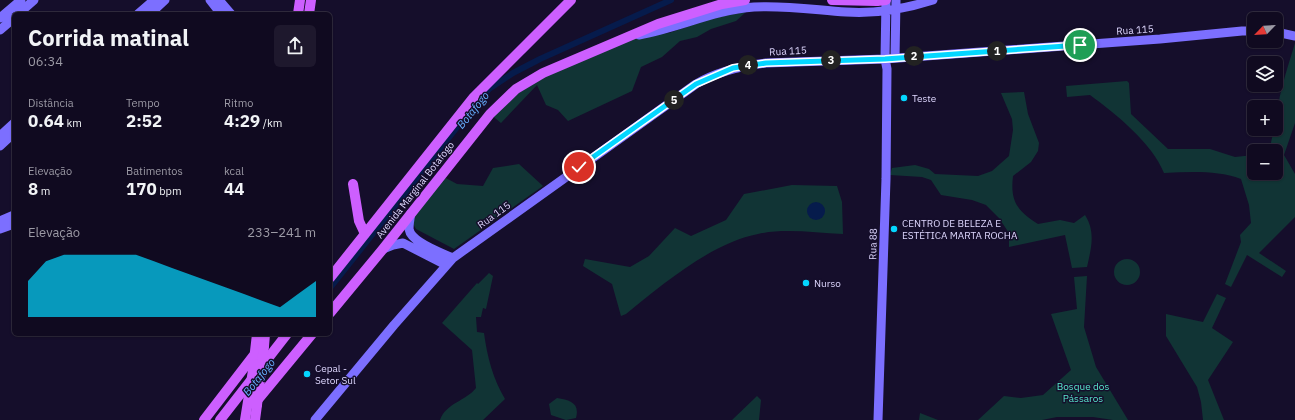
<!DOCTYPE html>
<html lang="pt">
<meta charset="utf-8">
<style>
body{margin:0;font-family:"IBM Plex Sans",sans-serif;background:#1e182d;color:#f1f3f6;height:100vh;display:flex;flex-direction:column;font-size:15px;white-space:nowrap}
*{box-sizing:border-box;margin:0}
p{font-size:13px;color:#9c9aa5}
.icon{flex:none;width:22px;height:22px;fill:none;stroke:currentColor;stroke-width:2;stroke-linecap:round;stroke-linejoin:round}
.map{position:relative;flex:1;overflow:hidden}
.panel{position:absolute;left:12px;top:12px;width:320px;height:324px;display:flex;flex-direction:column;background:#100a20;border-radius:6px;box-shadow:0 1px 3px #0004,0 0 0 1px #302b3e}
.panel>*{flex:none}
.needle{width:26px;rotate:245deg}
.fabs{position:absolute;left:1247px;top:12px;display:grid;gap:8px}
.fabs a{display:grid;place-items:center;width:36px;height:36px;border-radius:6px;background:#100a20;box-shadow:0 1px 3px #0004,0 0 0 1px #302b3e;font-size:20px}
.pin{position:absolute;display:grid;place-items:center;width:34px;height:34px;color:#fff;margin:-17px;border:2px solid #fff;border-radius:50%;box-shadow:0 1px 4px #0007}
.km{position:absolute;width:20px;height:20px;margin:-10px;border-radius:50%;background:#222;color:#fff;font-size:11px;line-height:20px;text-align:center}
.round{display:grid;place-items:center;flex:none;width:42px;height:42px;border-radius:6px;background:#1e182d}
.headline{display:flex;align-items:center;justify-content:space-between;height:68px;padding:0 16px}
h1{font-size:22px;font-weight:800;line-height:30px}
.stats{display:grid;grid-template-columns:repeat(3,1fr);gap:6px;height:68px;padding:4px 16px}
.stats div{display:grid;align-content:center}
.stats b{font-size:17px;font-weight:800}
.stats small{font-size:11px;font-weight:400}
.stats p{font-size:11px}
.chart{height:112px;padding:8px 16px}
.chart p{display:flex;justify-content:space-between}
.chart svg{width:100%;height:72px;margin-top:4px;fill:#04d6ff;opacity:.7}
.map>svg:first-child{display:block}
.green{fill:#113435}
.water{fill:#061b4c}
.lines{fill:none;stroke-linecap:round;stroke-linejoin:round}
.canal{stroke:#061b4c;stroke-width:6}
.secondary{stroke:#7c6fff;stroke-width:9}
.primary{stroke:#cd5fff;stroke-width:10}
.primary-bridge{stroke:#cd5fff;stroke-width:10}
.route-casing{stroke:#fff;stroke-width:8}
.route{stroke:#04d6ff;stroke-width:5}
.poi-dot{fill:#04d6ff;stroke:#150e2b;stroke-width:1.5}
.labels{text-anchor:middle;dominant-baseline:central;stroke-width:3;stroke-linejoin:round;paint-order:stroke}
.street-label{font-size:10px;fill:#dfd8ff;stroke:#150e2b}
.poi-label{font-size:10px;fill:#dfd8ff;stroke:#150e2b;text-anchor:start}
.park-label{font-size:10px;fill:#59eacf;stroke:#150e2b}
.water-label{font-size:11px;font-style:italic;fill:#66aeff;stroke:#150e2b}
</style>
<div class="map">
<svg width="1295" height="420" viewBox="0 0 1295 420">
<rect width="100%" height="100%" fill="#150e2b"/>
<path class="green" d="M 746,12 L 736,21 L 711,29 L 697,37 L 680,41 L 662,57 L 641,67 L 632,91 L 568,121 L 558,110 L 546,105 L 537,85 L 501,123 L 490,114 L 516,89 L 632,36 L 669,33 L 713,18 Z
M 1295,43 L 1295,123 L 1284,155 L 1295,174 L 1295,217 L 1259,253 L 1286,271 L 1282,277 L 1247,255 L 1231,287 L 1225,284 L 1241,242 L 1240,235 L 1251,223 L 1249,205 L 1241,179 C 1217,170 1190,172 1164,173 C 1152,143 1116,114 1090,95 L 1067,97 L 1066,86 L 1127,81 L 1129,83 L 1131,114 L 1168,149 L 1210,149 L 1235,157 L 1254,155 L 1254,173 L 1276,173 L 1276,151 L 1262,151 L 1270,147 L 1274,129 L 1276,129 C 1276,100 1287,70 1295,43 Z
M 1024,92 L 1028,114 L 1039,143 L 1038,151 L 1031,162 L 1013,176 C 1010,201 1017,211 1038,224 L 1060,220 L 1074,223 L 1085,215 C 1096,232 1091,249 1087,267 L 1072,268 L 1065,235 L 1009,247 L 1009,233 L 999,218 L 986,205 L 972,200 L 941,195 L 931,180 L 922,177 L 890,175 L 892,168 L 915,165 L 929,169 L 935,174 L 978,176 L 992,171 L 1009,156 L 1013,130 L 1012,119 L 1001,93 Z
M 519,164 L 543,186 L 454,249 L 416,229 L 412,222 L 413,212 L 444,177 L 457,184 L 483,186 L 493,168 Z
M 792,185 L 837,186 L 842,202 L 843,234 C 815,233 785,228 758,234 C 713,242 660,286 626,314 L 621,316 L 612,284 L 583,266 L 585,259 L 630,267 L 649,256 L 675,228 L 691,236 L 726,220 L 744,194 Z
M1114 272a13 13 0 1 1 26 0a13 13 0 1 1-26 0Z
M 489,273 L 493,276 L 486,309 L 483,308 L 481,317 L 476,317 L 477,332 L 484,333 C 487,356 493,379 505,399 L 483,420 L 440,420 C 446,403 466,401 476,388 L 472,350 L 442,323 L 477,283 L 478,284 Z
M 1087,276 L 1084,327 L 1096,367 L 1128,420 L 1113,420 L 1093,417 L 1057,417 L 1042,420 L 978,420 L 1004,396 L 1021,398 L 1043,395 L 1071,370 L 1051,314 L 1077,309 L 1074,277 Z
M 1217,294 L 1226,298 L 1212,328 L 1233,342 L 1208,380 L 1224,420 L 1203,420 L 1201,402 L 1197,387 L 1166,336 L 1166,314 L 1203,322 Z
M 757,396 L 761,400 L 759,420 L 732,420 Z
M 557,398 C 570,400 580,403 576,418 L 566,420 L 551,415 L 549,404 Z
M 920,413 L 938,420 L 919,420 Z"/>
<path class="water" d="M807 211a9 9 0 1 1 18 0a9 9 0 1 1-18 0Z"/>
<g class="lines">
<path class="canal" d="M 330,288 L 466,116 L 489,89 L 513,73 L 540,59 L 671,0"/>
<path class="secondary" d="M 210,0 L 221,14
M 219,0 L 231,14
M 18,14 L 34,0
M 138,14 L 154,0
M 150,14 L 165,0
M 0,18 L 21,0
M 0,30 L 14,18
M 1276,32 L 1295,36
M 639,35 C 678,28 714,10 754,7 C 784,5 816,10 846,12 C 875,14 905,9 933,0
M 895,58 L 896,0
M 0,136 L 14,123
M 0,146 L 14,133
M 411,213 C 410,218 409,224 409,229 C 411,243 442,253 453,258
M 0,221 L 14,215
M 0,229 L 14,224
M 383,249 L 393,245 L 403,243 L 446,265
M 315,420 L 394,325 L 453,258 L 696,84 C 718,71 741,66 766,63 L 885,59 L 1160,39 L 1242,31 L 1254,31
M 878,420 L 886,179 L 887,69 L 885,59 L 886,0"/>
<path class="primary" d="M 832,0 L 877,1
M 298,14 L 300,0
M 309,14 L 311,0
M 353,184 L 359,221 L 365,234
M 330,278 L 473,98 L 571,0
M 330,313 L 383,249 L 490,114 L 516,89 L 543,73 L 658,24 L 722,4 L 745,0
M 264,346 L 265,334
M 254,360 L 257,334
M 255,403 L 312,334
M 204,420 L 254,355
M 220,420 L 287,334
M 255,420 L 257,405"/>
<path class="primary-bridge" d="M 877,1 L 886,0
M 257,405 L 264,346
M 245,420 L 254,364"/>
</g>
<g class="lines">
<defs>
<path id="route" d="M 579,167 L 696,84 L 733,68 L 766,63 L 885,59 L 1080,45"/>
</defs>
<use href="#route" class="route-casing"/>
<use href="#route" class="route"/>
</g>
<g class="poi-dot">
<circle cx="904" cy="98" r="4"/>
<circle cx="894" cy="229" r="4"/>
<circle cx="806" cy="283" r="4"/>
<circle cx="307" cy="374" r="4"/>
</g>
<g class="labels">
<g class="street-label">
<text transform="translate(1135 30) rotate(-4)">Rua 115</text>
<text transform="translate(788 51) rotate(-3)">Rua 115</text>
<text transform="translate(415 190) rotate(-52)">Avenida Marginal Botafogo</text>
<text transform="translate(494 215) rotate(-36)">Rua 115</text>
<text transform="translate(873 244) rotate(-89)">Rua 88</text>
</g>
<g class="poi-label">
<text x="912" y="98">Teste</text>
<text x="902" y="223">CENTRO DE BELEZA E<tspan x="902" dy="12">ESTÉTICA MARTA ROCHA</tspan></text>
<text x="814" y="283">Nurso</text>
<text x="315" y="368">Cepal -<tspan x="315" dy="12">Setor Sul</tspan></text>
</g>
<g class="park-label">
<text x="1083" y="386">Bosque dos<tspan x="1083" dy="12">Pássaros</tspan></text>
</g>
<g class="water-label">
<text transform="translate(473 110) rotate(-51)">Botafogo</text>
<text transform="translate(259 377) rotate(-51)">Botafogo</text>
</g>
</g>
</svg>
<div class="fabs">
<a><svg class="needle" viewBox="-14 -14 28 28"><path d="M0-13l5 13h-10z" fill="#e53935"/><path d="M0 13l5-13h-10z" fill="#9c9aa5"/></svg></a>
<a><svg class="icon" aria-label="layers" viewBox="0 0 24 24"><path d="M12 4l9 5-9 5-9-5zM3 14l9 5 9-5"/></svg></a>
<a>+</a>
<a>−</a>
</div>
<div class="pin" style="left:1080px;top:45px;background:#1e9e55"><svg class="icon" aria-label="arrive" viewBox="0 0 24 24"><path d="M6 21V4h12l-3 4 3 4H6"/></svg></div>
<div class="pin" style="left:579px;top:167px;background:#d93025"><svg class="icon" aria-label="check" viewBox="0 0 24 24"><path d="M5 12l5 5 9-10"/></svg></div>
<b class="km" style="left:997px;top:51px">1</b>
<b class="km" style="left:914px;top:56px">2</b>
<b class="km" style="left:831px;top:60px">3</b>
<b class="km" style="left:748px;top:65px">4</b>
<b class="km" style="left:674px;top:100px">5</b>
<section class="panel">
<div class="headline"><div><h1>Corrida matinal</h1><p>06:34</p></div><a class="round"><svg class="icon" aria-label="share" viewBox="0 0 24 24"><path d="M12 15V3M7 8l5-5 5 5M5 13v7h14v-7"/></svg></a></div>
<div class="stats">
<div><p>Distância</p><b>0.64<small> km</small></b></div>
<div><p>Tempo</p><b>2:52</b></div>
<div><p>Ritmo</p><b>4:29<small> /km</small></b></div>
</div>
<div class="stats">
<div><p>Elevação</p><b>8<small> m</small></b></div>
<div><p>Batimentos</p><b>170<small> bpm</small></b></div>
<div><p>kcal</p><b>44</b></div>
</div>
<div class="chart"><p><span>Elevação</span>233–241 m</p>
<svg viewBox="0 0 160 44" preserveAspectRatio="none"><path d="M0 44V22L10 10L20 6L30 6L40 6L50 6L60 6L70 10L80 14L90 18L100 22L110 26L120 30L130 34L140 38L150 30L160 22V44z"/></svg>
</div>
</section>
</div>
